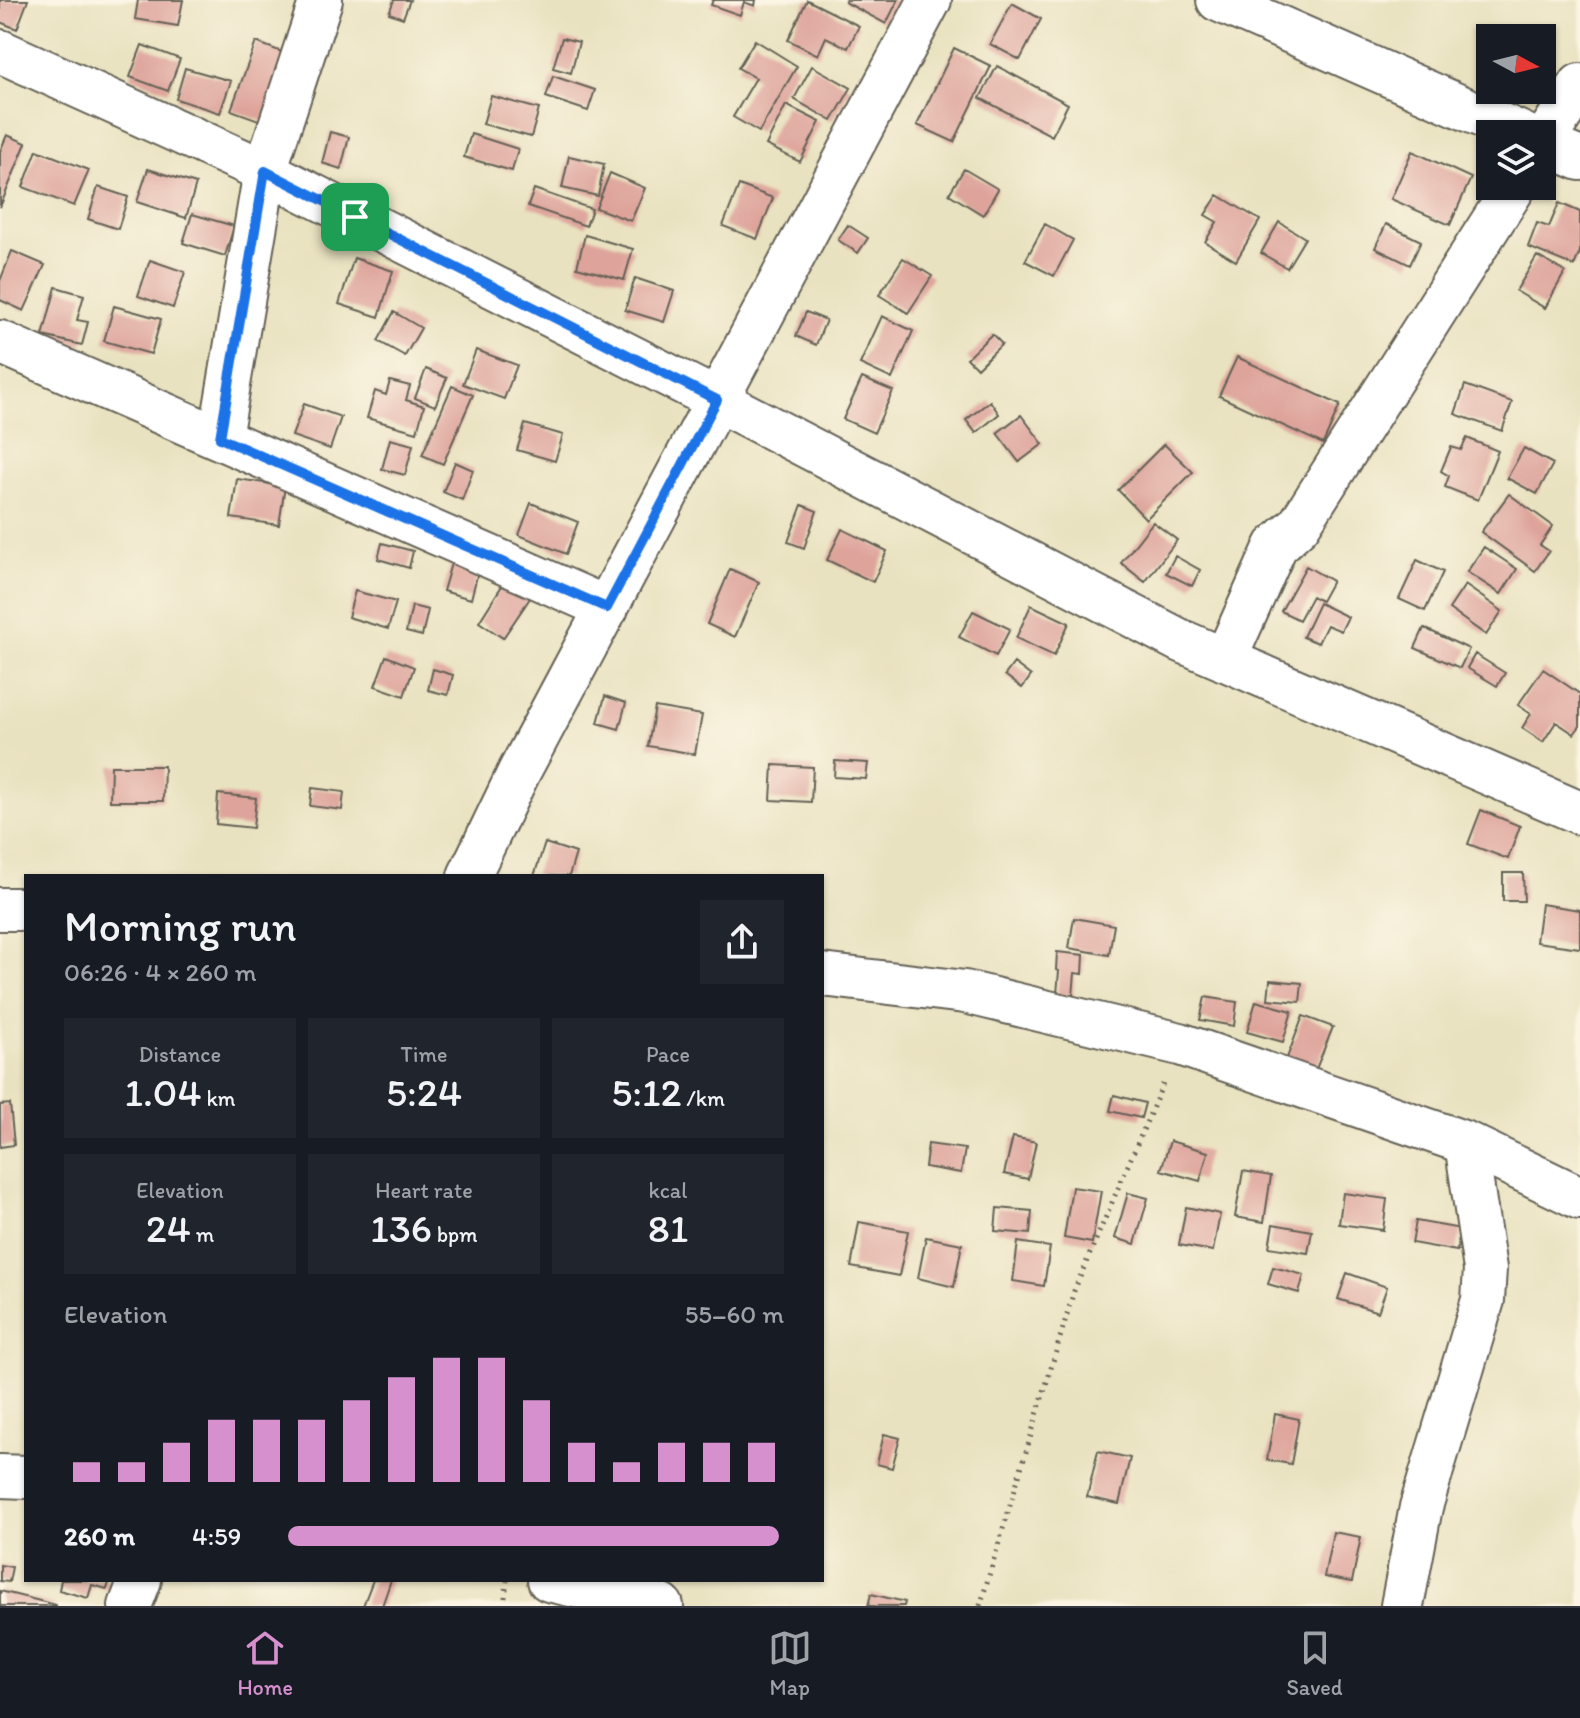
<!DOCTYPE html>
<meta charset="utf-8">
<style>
body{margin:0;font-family:Itim,sans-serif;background:#20242c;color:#f1f3f6;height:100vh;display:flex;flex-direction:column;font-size:30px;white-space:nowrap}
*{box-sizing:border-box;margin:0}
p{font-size:26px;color:#9ea1a6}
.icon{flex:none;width:44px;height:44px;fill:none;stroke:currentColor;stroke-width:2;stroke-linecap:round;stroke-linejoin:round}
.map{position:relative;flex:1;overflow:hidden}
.sheet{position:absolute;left:24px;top:874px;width:800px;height:708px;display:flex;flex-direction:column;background:#171b24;border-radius:0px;box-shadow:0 2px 6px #0004}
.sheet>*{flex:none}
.needle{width:52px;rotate:97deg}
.tools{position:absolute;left:1476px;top:24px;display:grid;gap:16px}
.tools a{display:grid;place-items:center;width:80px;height:80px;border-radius:0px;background:#171b24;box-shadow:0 2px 6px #0004;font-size:40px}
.pin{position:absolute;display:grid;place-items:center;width:68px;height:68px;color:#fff;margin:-34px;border-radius:16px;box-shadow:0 4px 12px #0006}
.round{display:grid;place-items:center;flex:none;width:84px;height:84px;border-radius:0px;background:#20242c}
.overview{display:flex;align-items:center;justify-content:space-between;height:136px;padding:0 40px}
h1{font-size:44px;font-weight:600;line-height:60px}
.metrics{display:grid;grid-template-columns:repeat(3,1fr);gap:12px;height:136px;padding:8px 40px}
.metrics div{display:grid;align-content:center;border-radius:0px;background:#20242c;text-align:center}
.metrics b{font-size:40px;font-weight:600}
.metrics small{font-size:22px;font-weight:400}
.metrics p{font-size:22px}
.chart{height:224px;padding:16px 40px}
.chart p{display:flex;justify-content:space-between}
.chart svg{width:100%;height:144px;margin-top:8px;stroke:#d690ce;stroke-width:6}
ul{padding:0 40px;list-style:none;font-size:26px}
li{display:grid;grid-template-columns:128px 96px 1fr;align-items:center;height:60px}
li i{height:20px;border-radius:10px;background:#d690ce}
.menu{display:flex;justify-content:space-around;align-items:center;height:112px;border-top:2px solid #363941;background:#171b24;font-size:22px;color:#9ea1a6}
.menu a{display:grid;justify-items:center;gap:4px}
.menu .active{color:#d690ce}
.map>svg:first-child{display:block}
.building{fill:#dea49b}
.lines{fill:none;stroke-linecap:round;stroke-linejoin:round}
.minor-casing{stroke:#646155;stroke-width:46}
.path{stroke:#646155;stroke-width:5;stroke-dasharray:2 6;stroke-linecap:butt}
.minor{stroke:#fff;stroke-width:42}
.route-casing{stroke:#fff;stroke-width:16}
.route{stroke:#1a73e8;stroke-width:10}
</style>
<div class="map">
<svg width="1580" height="1606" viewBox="0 0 1580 1606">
<rect width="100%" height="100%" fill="#fcf5e5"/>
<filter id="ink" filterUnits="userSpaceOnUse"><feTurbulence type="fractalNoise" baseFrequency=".0125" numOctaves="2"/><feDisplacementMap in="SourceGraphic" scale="16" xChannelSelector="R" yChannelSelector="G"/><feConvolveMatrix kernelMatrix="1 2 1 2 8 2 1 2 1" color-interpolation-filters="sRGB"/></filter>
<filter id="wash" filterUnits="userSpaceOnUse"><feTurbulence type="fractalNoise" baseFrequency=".006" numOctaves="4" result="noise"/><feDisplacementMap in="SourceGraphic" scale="32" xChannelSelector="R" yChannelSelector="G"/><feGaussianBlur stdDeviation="1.8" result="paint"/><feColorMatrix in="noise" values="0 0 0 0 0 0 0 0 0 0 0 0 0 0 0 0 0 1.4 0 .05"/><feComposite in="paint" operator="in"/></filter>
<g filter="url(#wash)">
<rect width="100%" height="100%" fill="#e9e2c0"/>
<g id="blocks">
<path class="building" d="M 0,0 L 28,0 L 17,29 L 0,22 Z
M 138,0 L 183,0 L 178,26 L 135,19 Z
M 394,0 L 410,0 L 403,18 L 389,13 Z
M 713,0 L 756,0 L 755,6 L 744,2 L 740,15 L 711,5 Z
M 807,0 L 859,26 L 848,48 L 826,37 L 818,55 L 788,40 Z
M 846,0 L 898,0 L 886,24 L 845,2 Z
M 1012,3 L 1041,19 L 1020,60 L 990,44 Z
M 562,38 L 579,42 L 571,73 L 553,68 Z
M 755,40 L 797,66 L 759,132 L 733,117 L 756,78 L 738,68 Z
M 256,42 L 292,56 L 267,123 L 231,110 Z
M 142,45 L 180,59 L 168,91 L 130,77 Z
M 954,48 L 991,66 L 954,142 L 917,125 Z
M 812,66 L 851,88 L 832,121 L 794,99 Z
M 997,66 L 1068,104 L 1052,136 L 980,98 Z
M 185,68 L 231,81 L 220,113 L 176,99 Z
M 553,76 L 595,90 L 588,111 L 546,97 Z
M 491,96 L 539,109 L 531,137 L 483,124 Z
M 786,105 L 820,122 L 800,162 L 766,145 Z
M 330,132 L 349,137 L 341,169 L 322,163 Z
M 471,134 L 518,149 L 512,171 L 464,157 Z
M 7,135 L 26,143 L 0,207 L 0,151 Z
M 37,150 L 89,170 L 74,206 L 23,187 Z
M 1412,151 L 1471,178 L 1450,225 L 1391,199 Z
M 569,156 L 604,164 L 598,196 L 562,188 Z
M 148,169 L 196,184 L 186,218 L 137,202 Z
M 964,169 L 998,189 L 983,215 L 949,194 Z
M 610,173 L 645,188 L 631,221 L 596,208 Z
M 739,185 L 773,198 L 757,239 L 723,226 Z
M 98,187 L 128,197 L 118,229 L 88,219 Z
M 534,189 L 592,209 L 586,226 L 528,206 Z
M 1218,195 L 1260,220 L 1236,261 L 1205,242 L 1217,222 L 1205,215 Z
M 1559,203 L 1580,212 L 1580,252 L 1574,266 L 1528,247 L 1537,223 L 1549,227 Z
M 192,214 L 234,226 L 225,256 L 183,243 Z
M 1279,222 L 1305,238 L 1287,268 L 1261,253 Z
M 1045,224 L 1073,240 L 1054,276 L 1025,261 Z
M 1386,224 L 1421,241 L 1410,265 L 1375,248 Z
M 848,225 L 868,238 L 858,253 L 838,240 Z
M 585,235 L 633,249 L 624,280 L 577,267 Z
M 12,251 L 45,265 L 24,311 L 0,300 L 0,281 Z
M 1537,256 L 1565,272 L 1545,308 L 1516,291 Z
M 354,258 L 393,271 L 379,317 L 339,304 Z
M 903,258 L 932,276 L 908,313 L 879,295 Z
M 150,260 L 185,272 L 173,308 L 138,296 Z
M 635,278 L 674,291 L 664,322 L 625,310 Z
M 56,287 L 84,295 L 77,320 L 88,322 L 82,345 L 43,336 Z
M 114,306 L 161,319 L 151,354 L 104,341 Z
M 394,312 L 421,328 L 405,356 L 378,341 Z
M 806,312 L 826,320 L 816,345 L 796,336 Z
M 882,316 L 913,331 L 892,379 L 860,364 Z
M 992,334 L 1002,344 L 977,368 L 967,358 Z
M 476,350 L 517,365 L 504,399 L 463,384 Z
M 1237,357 L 1340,405 L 1323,444 L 1219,396 Z
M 426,369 L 447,378 L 435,406 L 415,398 Z
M 862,378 L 893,391 L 874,433 L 843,419 Z
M 390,381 L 410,386 L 406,400 L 424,406 L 417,432 L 367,418 L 375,391 L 386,395 Z
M 1465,385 L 1512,402 L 1502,431 L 1455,414 Z
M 452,386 L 473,395 L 443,464 L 422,455 Z
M 990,401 L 999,414 L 976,433 L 966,420 Z
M 304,404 L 341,417 L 330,449 L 292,436 Z
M 1021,415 L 1043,444 L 1019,462 L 997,433 Z
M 525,424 L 563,435 L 555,461 L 517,450 Z
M 1467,438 L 1498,451 L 1478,500 L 1445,487 L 1449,476 L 1441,471 L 1451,447 L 1461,450 Z
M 390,439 L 413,445 L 405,475 L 382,469 Z
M 1164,444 L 1193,472 L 1146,519 L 1118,490 Z
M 1524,448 L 1553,464 L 1537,494 L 1507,478 Z
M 455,462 L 473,470 L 462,500 L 443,492 Z
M 237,479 L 285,486 L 279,525 L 231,518 Z
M 1509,494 L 1553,526 L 1540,545 L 1549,551 L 1535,571 L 1481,532 Z
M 531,503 L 578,522 L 566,554 L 519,535 Z
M 802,505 L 817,511 L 804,548 L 788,542 Z
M 1153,522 L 1177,540 L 1145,582 L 1121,563 Z
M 842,529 L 887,551 L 873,582 L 827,560 Z
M 382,543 L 413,551 L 409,568 L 378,559 Z
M 1484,547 L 1517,569 L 1501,594 L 1467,572 Z
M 1175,556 L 1200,570 L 1192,586 L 1166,573 Z
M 452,560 L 479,568 L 471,599 L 443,591 Z
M 1417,560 L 1443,572 L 1425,611 L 1399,599 Z
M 1306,566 L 1332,581 L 1321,601 L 1312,596 L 1299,620 L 1281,611 Z
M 730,569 L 759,582 L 735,637 L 707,624 Z
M 505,581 L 530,598 L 503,638 L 479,622 Z
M 1465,585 L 1502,611 L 1486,635 L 1449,609 Z
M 355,591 L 396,602 L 388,629 L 348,617 Z
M 1319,603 L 1348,617 L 1341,631 L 1327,625 L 1318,643 L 1303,637 Z
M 1031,605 L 1069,623 L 1054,656 L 1016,638 Z
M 412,606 L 428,610 L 422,636 L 406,632 Z
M 973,611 L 1010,629 L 996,656 L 959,637 Z
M 1424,628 L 1469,649 L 1460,668 L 1415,648 Z
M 1475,654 L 1505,673 L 1497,686 L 1467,668 Z
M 386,656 L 414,667 L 404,696 L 375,686 Z
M 1014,663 L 1031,676 L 1022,688 L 1005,675 Z
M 433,669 L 453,675 L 448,695 L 428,690 Z
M 1543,669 L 1580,694 L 1580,726 L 1574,734 L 1556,722 L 1543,742 L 1522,728 L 1531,714 L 1518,705 Z
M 605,696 L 626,703 L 619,729 L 598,723 Z
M 655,707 L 702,715 L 695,754 L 648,746 Z
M 835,761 L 868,763 L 866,779 L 834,777 Z
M 773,765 L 813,767 L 811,802 L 771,800 Z
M 111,766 L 164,766 L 163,801 L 110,801 Z
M 312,788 L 344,792 L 342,810 L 310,806 Z
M 218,794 L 256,798 L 253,828 L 216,824 Z
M 1481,810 L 1520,826 L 1508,859 L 1468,844 Z
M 545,843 L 576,853 L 569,876 L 534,876 Z
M 1503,873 L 1523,873 L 1524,901 L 1503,901 Z
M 1541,904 L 1580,910 L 1580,948 L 1536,942 Z
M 1074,918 L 1114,925 L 1109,955 L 1069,948 Z
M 1057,952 L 1084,955 L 1083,974 L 1075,973 L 1073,996 L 1057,994 L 1059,971 L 1056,970 Z
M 1270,980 L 1302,983 L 1300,1002 L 1268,999 Z
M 1205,997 L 1237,1002 L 1234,1026 L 1200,1020 Z
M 1256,1001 L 1292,1011 L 1283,1042 L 1247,1032 Z
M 1303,1016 L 1333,1027 L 1316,1069 L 1287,1058 Z
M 1114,1095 L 1145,1103 L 1141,1118 L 1110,1111 Z
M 10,1104 L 14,1145 L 0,1147 L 0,1105 Z
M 1013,1137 L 1036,1142 L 1028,1179 L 1004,1174 Z
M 1170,1141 L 1208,1152 L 1200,1181 L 1161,1170 Z
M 928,1144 L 965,1149 L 961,1173 L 925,1167 Z
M 1243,1171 L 1271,1176 L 1264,1222 L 1235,1217 Z
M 1072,1187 L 1101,1191 L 1092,1243 L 1064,1238 Z
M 1128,1193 L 1148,1198 L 1135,1244 L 1115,1238 Z
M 1343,1193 L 1387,1199 L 1383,1230 L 1339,1224 Z
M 1186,1207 L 1220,1214 L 1213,1251 L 1179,1245 Z
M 997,1208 L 1032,1211 L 1030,1234 L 995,1231 Z
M 1416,1221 L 1461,1229 L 1457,1251 L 1412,1243 Z
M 859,1222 L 908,1231 L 899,1276 L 851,1267 Z
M 1273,1224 L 1312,1231 L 1308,1253 L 1269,1247 Z
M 926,1237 L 962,1244 L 954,1287 L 918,1278 Z
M 1018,1242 L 1050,1247 L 1044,1286 L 1013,1281 Z
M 1273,1267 L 1304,1275 L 1299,1293 L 1268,1284 Z
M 1347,1273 L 1387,1287 L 1378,1312 L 1338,1299 Z
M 1275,1414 L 1299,1419 L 1291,1464 L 1267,1460 Z
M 884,1434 L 900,1438 L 892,1468 L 877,1464 Z
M 1098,1451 L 1130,1458 L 1119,1504 L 1087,1497 Z
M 1333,1532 L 1361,1537 L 1352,1582 L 1324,1577 Z
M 0,1565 L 12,1567 L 9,1582 L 0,1581 Z
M 61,1580 L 110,1580 L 107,1589 L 92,1585 L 88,1598 L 59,1590 Z
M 373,1580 L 391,1580 L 382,1606 L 363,1606 Z
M 0,1591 L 56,1605 L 56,1606 L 0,1606 Z
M 871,1594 L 905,1602 L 904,1606 L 868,1606 Z"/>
</g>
</g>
<g filter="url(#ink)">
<use href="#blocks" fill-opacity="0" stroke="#646155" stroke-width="2"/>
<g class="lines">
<defs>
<path id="minor" d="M 1218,0 L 1523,134
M 0,51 L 265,171 L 717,400 L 1177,639 L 1580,813
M 1542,143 L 1580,159
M 1542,144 L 1580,85
M 0,342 L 607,608
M 220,438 L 265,171 L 321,0
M 1225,660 L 1276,546 L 1299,525 L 1515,186
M 469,876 L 519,772 L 930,0
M 0,909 L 26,909
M 822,975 L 965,992 L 1180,1044 L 1466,1143 L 1580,1198
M 0,1476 L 26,1477
M 549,1580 L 662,1606
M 130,1606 L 140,1580
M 1402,1606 L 1421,1507 L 1483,1300 L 1485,1269 L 1466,1143"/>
</defs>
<use href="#minor" class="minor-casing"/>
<path class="path" d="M 504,1606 L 507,1581
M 980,1606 L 1074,1291 L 1165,1079"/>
<use href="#minor" class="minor"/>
</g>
</g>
<g class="lines" filter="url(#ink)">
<defs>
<path id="route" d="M 265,171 L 717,400 L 607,608 L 220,438 Z"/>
</defs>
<use href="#route" class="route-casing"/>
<use href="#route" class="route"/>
</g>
</svg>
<div class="tools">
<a><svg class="needle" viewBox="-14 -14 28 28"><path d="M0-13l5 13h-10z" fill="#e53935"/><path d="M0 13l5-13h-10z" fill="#9ea1a6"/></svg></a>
<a><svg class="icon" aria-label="layers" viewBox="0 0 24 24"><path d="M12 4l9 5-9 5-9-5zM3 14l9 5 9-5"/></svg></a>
</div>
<div class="pin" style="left:355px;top:217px;background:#1e9e55"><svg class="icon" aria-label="arrive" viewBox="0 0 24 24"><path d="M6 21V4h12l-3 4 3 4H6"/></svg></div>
<section class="sheet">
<div class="overview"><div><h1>Morning run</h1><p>06:26 · 4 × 260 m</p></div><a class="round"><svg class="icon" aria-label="share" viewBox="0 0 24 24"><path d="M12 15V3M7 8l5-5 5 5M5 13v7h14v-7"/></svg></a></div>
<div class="metrics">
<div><p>Distance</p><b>1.04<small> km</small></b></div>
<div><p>Time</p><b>5:24</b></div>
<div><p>Pace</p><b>5:12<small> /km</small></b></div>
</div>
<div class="metrics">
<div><p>Elevation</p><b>24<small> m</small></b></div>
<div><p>Heart rate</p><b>136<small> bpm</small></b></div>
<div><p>kcal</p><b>81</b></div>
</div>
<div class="chart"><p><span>Elevation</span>55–60 m</p>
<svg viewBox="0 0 160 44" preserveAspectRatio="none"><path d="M5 44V38M15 44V38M25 44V32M35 44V25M45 44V25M55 44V25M65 44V19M75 44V12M85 44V6M95 44V6M105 44V19M115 44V32M125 44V38M135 44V32M145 44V32M155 44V32"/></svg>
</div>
<ul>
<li><b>260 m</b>4:59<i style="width:99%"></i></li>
</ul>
</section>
</div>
<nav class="menu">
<a class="active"><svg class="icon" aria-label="home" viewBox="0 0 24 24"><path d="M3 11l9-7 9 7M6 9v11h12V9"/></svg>Home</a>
<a><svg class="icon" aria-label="map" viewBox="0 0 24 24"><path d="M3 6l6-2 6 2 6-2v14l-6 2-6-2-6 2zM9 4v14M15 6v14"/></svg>Map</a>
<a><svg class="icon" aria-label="saved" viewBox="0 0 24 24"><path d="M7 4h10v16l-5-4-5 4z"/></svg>Saved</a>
</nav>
